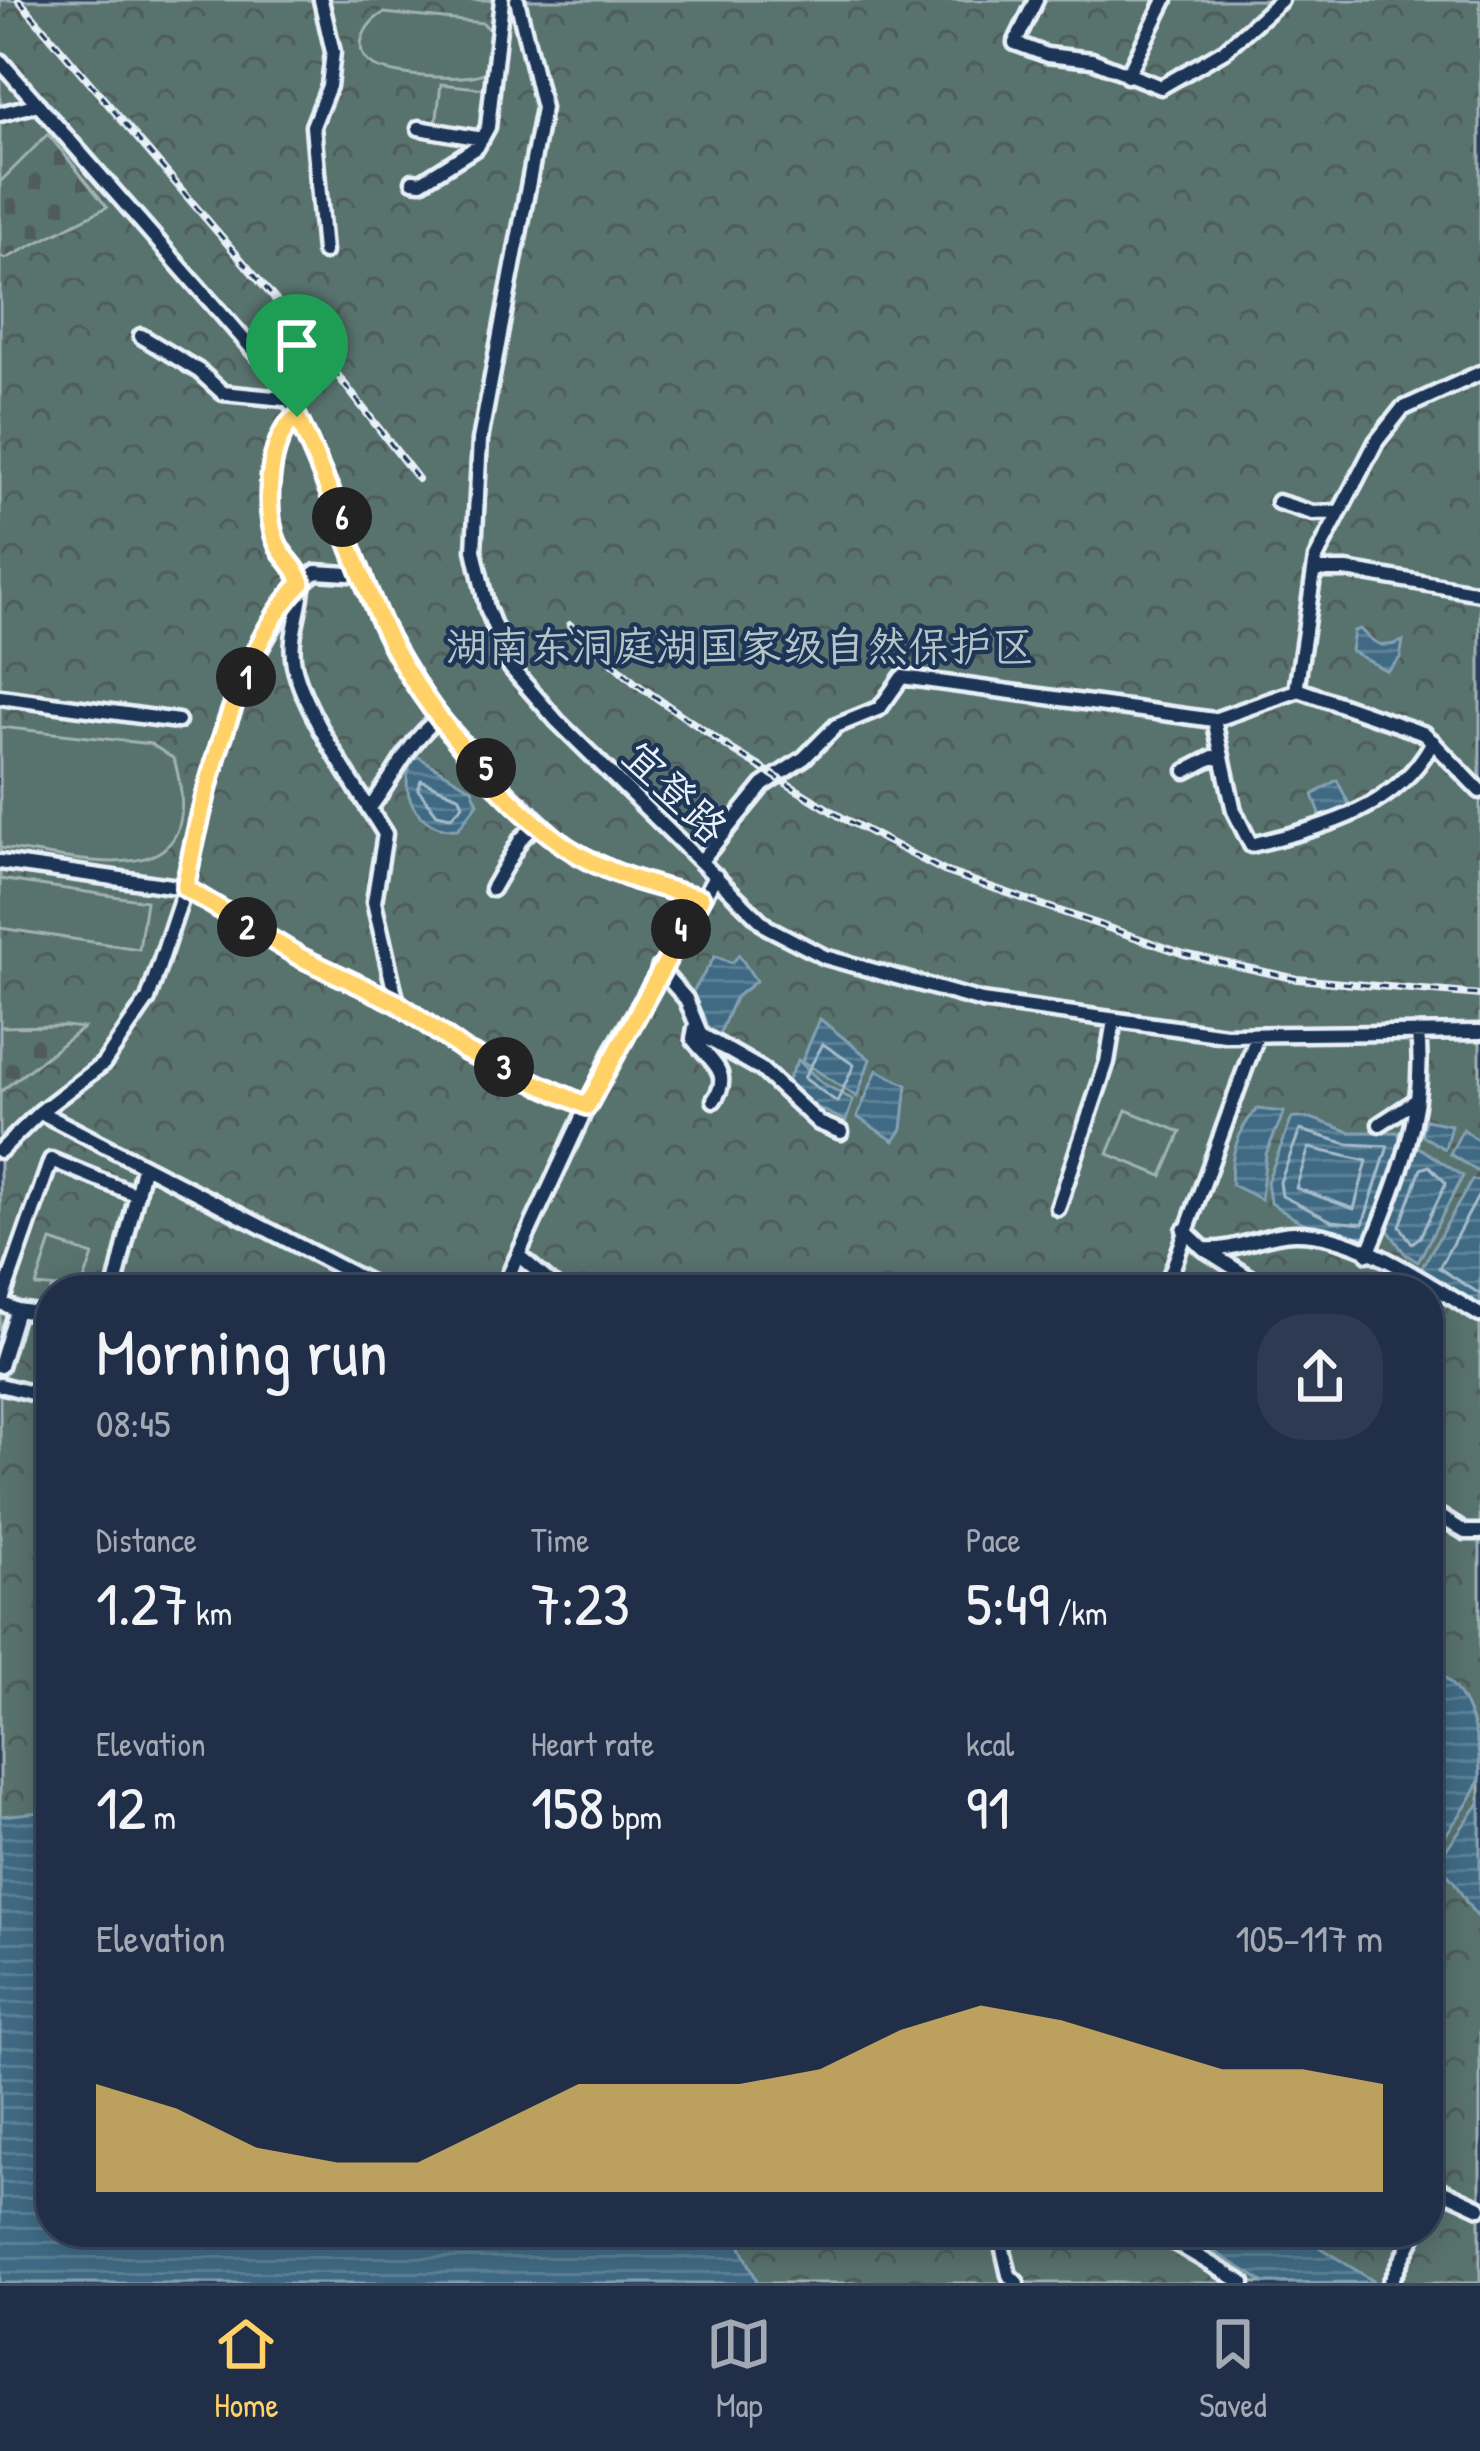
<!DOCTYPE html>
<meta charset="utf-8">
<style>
body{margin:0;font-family:"Patrick Hand","LXGW WenKai TC",sans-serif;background:#2d3a52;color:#f1f3f6;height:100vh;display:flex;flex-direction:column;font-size:45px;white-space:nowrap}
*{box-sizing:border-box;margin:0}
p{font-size:39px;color:#a2a8b4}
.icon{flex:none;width:66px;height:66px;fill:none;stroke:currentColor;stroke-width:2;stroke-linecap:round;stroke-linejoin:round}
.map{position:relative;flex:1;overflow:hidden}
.panel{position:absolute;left:36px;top:1275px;width:1407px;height:972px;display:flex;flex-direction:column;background:#202e48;border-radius:48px;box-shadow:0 6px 30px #0003,0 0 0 3px #3d4a60}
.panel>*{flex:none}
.pin{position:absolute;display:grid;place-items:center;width:102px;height:102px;color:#fff;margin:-123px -51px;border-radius:50% 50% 50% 0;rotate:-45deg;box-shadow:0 0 12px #0007}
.pin .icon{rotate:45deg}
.km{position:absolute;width:60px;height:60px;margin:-30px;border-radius:50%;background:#222;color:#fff;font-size:33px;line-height:60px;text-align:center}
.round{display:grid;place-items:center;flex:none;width:126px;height:126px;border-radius:48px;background:#2d3a52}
.head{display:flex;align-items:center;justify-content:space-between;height:204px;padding:0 60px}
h1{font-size:66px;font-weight:600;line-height:90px}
.stats{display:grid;grid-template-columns:repeat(3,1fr);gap:18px;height:204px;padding:12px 60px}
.stats div{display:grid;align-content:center}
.stats b{font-size:60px;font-weight:600}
.stats small{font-size:33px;font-weight:400}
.stats p{font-size:33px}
.chart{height:336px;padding:24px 60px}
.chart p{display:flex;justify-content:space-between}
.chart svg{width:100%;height:216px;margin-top:12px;fill:#ffd166;opacity:.7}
.tab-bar{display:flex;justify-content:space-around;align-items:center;height:168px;border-top:3px solid #3d4a60;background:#202e48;font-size:33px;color:#a2a8b4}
.tab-bar a{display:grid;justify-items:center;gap:6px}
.tab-bar .current{color:#ffd166}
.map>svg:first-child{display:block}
.forest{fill:url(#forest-crowns);stroke:#a0b2b3;stroke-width:3;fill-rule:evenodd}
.cemetery{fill:url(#cemetery-stones);stroke:#a0b2b3;stroke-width:3}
.garden{fill:#59726e;stroke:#a0b2b3;stroke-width:3}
.water{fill:url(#water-rules);stroke:#83a1b2;stroke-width:3}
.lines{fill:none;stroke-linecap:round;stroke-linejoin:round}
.shore{stroke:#a4bbca;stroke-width:3}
.minor-casing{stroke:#e8f1f8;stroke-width:21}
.minor{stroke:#1d3557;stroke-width:12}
.rail-casing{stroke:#e8f1f8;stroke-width:8}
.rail{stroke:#1d3557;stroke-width:3;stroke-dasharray:9;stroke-linecap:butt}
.route-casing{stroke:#fff;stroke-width:24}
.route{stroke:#ffd166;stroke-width:15}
.labels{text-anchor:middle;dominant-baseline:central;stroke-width:9;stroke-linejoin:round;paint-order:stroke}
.park-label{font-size:42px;fill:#b6c5c8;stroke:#1d3557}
.street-label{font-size:42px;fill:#e8f1f8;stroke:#1d3557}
</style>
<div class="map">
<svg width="1480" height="2283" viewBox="0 0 1480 2283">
<defs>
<pattern id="forest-crowns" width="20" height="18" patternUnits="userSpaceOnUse" patternTransform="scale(3)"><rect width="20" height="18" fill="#59726e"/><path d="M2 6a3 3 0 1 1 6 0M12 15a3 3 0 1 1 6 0" fill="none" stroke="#4f5b5a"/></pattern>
<pattern id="cemetery-stones" width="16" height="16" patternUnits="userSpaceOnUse" patternTransform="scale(3)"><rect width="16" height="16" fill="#59726e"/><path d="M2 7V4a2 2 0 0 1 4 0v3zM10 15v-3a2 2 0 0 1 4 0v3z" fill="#4f5b5a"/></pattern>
<pattern id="water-rules" width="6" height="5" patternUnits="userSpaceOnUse" patternTransform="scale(3)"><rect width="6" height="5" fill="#3f6b84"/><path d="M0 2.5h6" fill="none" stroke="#5b8196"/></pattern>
</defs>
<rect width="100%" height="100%" fill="#2b3e60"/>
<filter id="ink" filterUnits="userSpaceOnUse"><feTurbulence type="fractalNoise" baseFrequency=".00833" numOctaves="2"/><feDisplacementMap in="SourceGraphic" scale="24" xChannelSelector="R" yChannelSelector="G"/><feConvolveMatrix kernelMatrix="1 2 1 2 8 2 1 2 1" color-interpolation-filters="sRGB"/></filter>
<g filter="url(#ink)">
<path class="forest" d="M 0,0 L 1480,0 L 1480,2283 L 0,2283 ZM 51,1290 L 1428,1290 L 1428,2232 L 51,2232 Z"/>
<path class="cemetery" d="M 48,134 L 107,207 L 5,259 L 0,256 L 0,182 Z
M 65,1026 L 83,1028 L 0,1092 L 0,1027 Z"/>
<path class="garden" d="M 384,13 L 483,23 L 496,37 L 487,71 C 470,83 393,76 374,66 C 349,52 365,22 384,13 Z
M 441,84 L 487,89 L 482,130 L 436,125 Z
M 0,727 L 151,744 L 174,759 C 215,901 84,858 0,848 Z
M 0,879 L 146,901 L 139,949 L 0,928 Z
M 1126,1110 L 1181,1132 L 1162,1176 L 1108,1154 Z
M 51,1241 L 93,1255 L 81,1290 L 36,1286 Z"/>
<path class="water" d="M 1360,629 C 1374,644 1382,650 1403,641 L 1400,658 L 1387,671 L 1351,651 L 1354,631 Z
M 415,755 L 472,789 L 478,803 L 458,829 C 417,832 394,789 415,755 Z
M 1337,780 L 1350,806 L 1321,817 L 1313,795 Z
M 739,955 L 756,981 L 735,998 L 718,1037 L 697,1017 L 692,993 L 715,956 L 732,963 Z
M 820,1019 L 870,1059 L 857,1097 L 802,1061 Z
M 798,1060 L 822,1083 L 853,1100 L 846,1121 L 816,1107 L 787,1081 Z
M 877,1070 L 907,1085 L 902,1129 L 894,1141 L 857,1117 Z
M 1257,1109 L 1284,1112 L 1266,1154 L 1261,1199 L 1232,1185 C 1229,1158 1238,1129 1257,1109 Z
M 1292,1118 L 1311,1118 L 1350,1132 L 1398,1132 L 1403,1146 L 1373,1234 C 1339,1244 1297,1223 1270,1202 L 1267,1182 Z
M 1425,1120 L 1451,1125 L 1445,1149 L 1421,1135 Z
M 1463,1129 L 1479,1141 L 1480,1173 L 1450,1154 Z
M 1417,1146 L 1463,1176 L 1418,1262 L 1405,1254 L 1386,1227 Z
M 1472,1180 L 1480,1181 L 1480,1308 L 1435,1285 L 1421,1269 Z
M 1428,1666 C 1466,1685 1480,1732 1480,1778 C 1471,1805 1443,1836 1428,1860 Z
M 1480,1802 L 1480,1919 C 1460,1901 1460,1879 1435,1865 Z
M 51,1811 L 51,2232 L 734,2232 L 758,2283 L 0,2283 L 0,1816 Z
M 1182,2232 L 1295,2232 L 1375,2282 L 1265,2283 Z"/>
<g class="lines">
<path class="shore" d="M 421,780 L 460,797 L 463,805 L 451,817 L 437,814 L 418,789 Z
M 823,1044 L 854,1065 L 837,1102 L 804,1078 Z
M 1300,1130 L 1348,1144 L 1388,1146 L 1363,1224 L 1332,1221 L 1282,1196 L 1280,1182 Z
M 1309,1148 L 1367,1161 L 1354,1209 L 1296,1188 Z
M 1429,1166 L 1446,1183 L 1420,1237 L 1412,1243 L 1400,1226 L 1421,1169 Z
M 1480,1193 L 1439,1268 L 1480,1294"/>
<defs>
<path id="minor" d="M 321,0 L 333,52 L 329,86 L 313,126 L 324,252
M 517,0 L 543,108 L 480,440 L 474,550 L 487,608 L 511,668 L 557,721 L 767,927 L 825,957 L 982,1001 L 1225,1035 L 1480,1032
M 1036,0 L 1015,43 L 1047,55 L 1092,60 L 1161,87 L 1225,50 L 1281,0
M 0,61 L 281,382 L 332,491 L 380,622 L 431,707 L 510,795 L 565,846 L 634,881 L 701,899
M 1127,76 L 1165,0
M 0,114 L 38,104
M 419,128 L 482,139
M 413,181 L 421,182 L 477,147 L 488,127 L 502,0
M 141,336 L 199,371 L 223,393 L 284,399
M 297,417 C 270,433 263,519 278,546 C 285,559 301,566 302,584 C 302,611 288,634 294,665 C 304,712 359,792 385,834 L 374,902 L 397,1003
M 1278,502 L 1313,513 L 1338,512
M 1314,570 L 1347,570 L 1480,593
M 1296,691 L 1316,558 L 1376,442 L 1402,409 L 1480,373
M 0,697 L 178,721
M 1214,720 L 1234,811 L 1251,845 C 1322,827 1397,811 1433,741
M 1186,771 L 1213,757 L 1223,760
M 369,809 C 395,777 407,742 440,717
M 701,861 L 763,785 L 804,758 L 836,726 L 880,708 L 902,677 L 1214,720 L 1299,690 L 1425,734 L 1480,791
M 0,862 L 185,888 L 300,957 L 397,1003 L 465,1051 L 587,1106
M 492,889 L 521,839 L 539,822
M 659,968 L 686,999 L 701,1035 L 761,1069 L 819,1123 L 841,1132
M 695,1028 L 693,1039 C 708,1060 734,1071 714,1100
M 40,1112 L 103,1064 L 148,999 L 185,888 L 220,740 L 251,665 L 296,587 L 316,572 L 364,575
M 1380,1124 L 1415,1101
M 0,1151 L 40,1112 L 384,1290
M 1058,1208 L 1107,1062 L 1114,1020
M 1184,1230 L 1204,1249 L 1269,1290
M 1204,1249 C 1237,1252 1260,1234 1294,1233 C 1355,1231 1429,1285 1480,1315
M 1368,1254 C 1397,1186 1427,1110 1418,1034
M 518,1255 L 559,1290
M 114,1290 L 143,1168
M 502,1290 L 614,1048 L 716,876
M 1165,1290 L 1257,1036
M 17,1310 L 1,1303 L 51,1160 L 137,1195
M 0,1366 L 17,1310 L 51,1315
M 0,1385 L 51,1398
M 1428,1509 L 1465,1532 L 1480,1532
M 1428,2184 L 1480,2208
M 1428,2206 L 1438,2188
M 999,2232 L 1009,2275 L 1017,2283
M 1157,2232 L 1243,2283
M 1390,2283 L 1416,2232"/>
</defs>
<use href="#minor" class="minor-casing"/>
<use href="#minor" class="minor"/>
<defs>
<path id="rail" d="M 19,0 L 315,346 L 418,479
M 570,625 L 635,683 L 734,751 L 841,817 L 944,871 L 1184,954 L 1297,979 L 1480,995"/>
</defs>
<use href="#rail" class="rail-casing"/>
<use href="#rail" class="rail"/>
</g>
</g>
<g class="lines" filter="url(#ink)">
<defs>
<path id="route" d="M 297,417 C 329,483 351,553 380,620 C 413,696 497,798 565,846 C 605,874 654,886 701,898 L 587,1106 L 465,1051 L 397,1003 L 300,957 L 185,888 C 200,805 240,641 302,583 C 296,566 283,558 277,543 C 263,512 267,436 297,417 Z"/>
</defs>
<use href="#route" class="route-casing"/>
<use href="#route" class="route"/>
</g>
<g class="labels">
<g class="park-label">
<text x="740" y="645">湖南东洞庭湖国家级自然保护区</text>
</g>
<g class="street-label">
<text transform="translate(676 791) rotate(44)">宜登路</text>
</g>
</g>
</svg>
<div class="pin" style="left:297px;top:417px;background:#1e9e55"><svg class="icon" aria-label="arrive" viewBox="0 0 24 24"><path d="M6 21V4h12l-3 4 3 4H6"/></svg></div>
<b class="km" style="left:246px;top:677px">1</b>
<b class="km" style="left:247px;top:927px">2</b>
<b class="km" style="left:504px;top:1067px">3</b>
<b class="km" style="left:681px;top:929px">4</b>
<b class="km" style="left:486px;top:768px">5</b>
<b class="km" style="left:342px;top:517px">6</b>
<section class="panel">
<div class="head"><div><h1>Morning run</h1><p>08:45</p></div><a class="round"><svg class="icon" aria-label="share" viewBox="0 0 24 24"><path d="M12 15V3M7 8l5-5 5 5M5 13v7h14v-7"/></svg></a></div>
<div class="stats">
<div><p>Distance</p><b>1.27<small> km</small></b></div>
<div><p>Time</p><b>7:23</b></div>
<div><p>Pace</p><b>5:49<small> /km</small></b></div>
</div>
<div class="stats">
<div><p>Elevation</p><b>12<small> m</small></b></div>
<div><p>Heart rate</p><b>158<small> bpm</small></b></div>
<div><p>kcal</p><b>91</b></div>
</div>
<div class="chart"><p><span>Elevation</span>105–117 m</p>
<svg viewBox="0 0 160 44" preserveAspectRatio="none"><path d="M0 44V22L10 27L20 35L30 38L40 38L50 30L60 22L70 22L80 22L90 19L100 11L110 6L120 9L130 14L140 19L150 19L160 22V44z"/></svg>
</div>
</section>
</div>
<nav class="tab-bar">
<a class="current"><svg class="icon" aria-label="home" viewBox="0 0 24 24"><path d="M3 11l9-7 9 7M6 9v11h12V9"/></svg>Home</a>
<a><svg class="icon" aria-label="map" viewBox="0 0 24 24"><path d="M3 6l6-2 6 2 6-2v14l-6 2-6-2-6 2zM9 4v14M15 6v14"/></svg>Map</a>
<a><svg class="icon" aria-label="saved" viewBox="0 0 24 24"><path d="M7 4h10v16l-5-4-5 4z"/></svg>Saved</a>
</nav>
